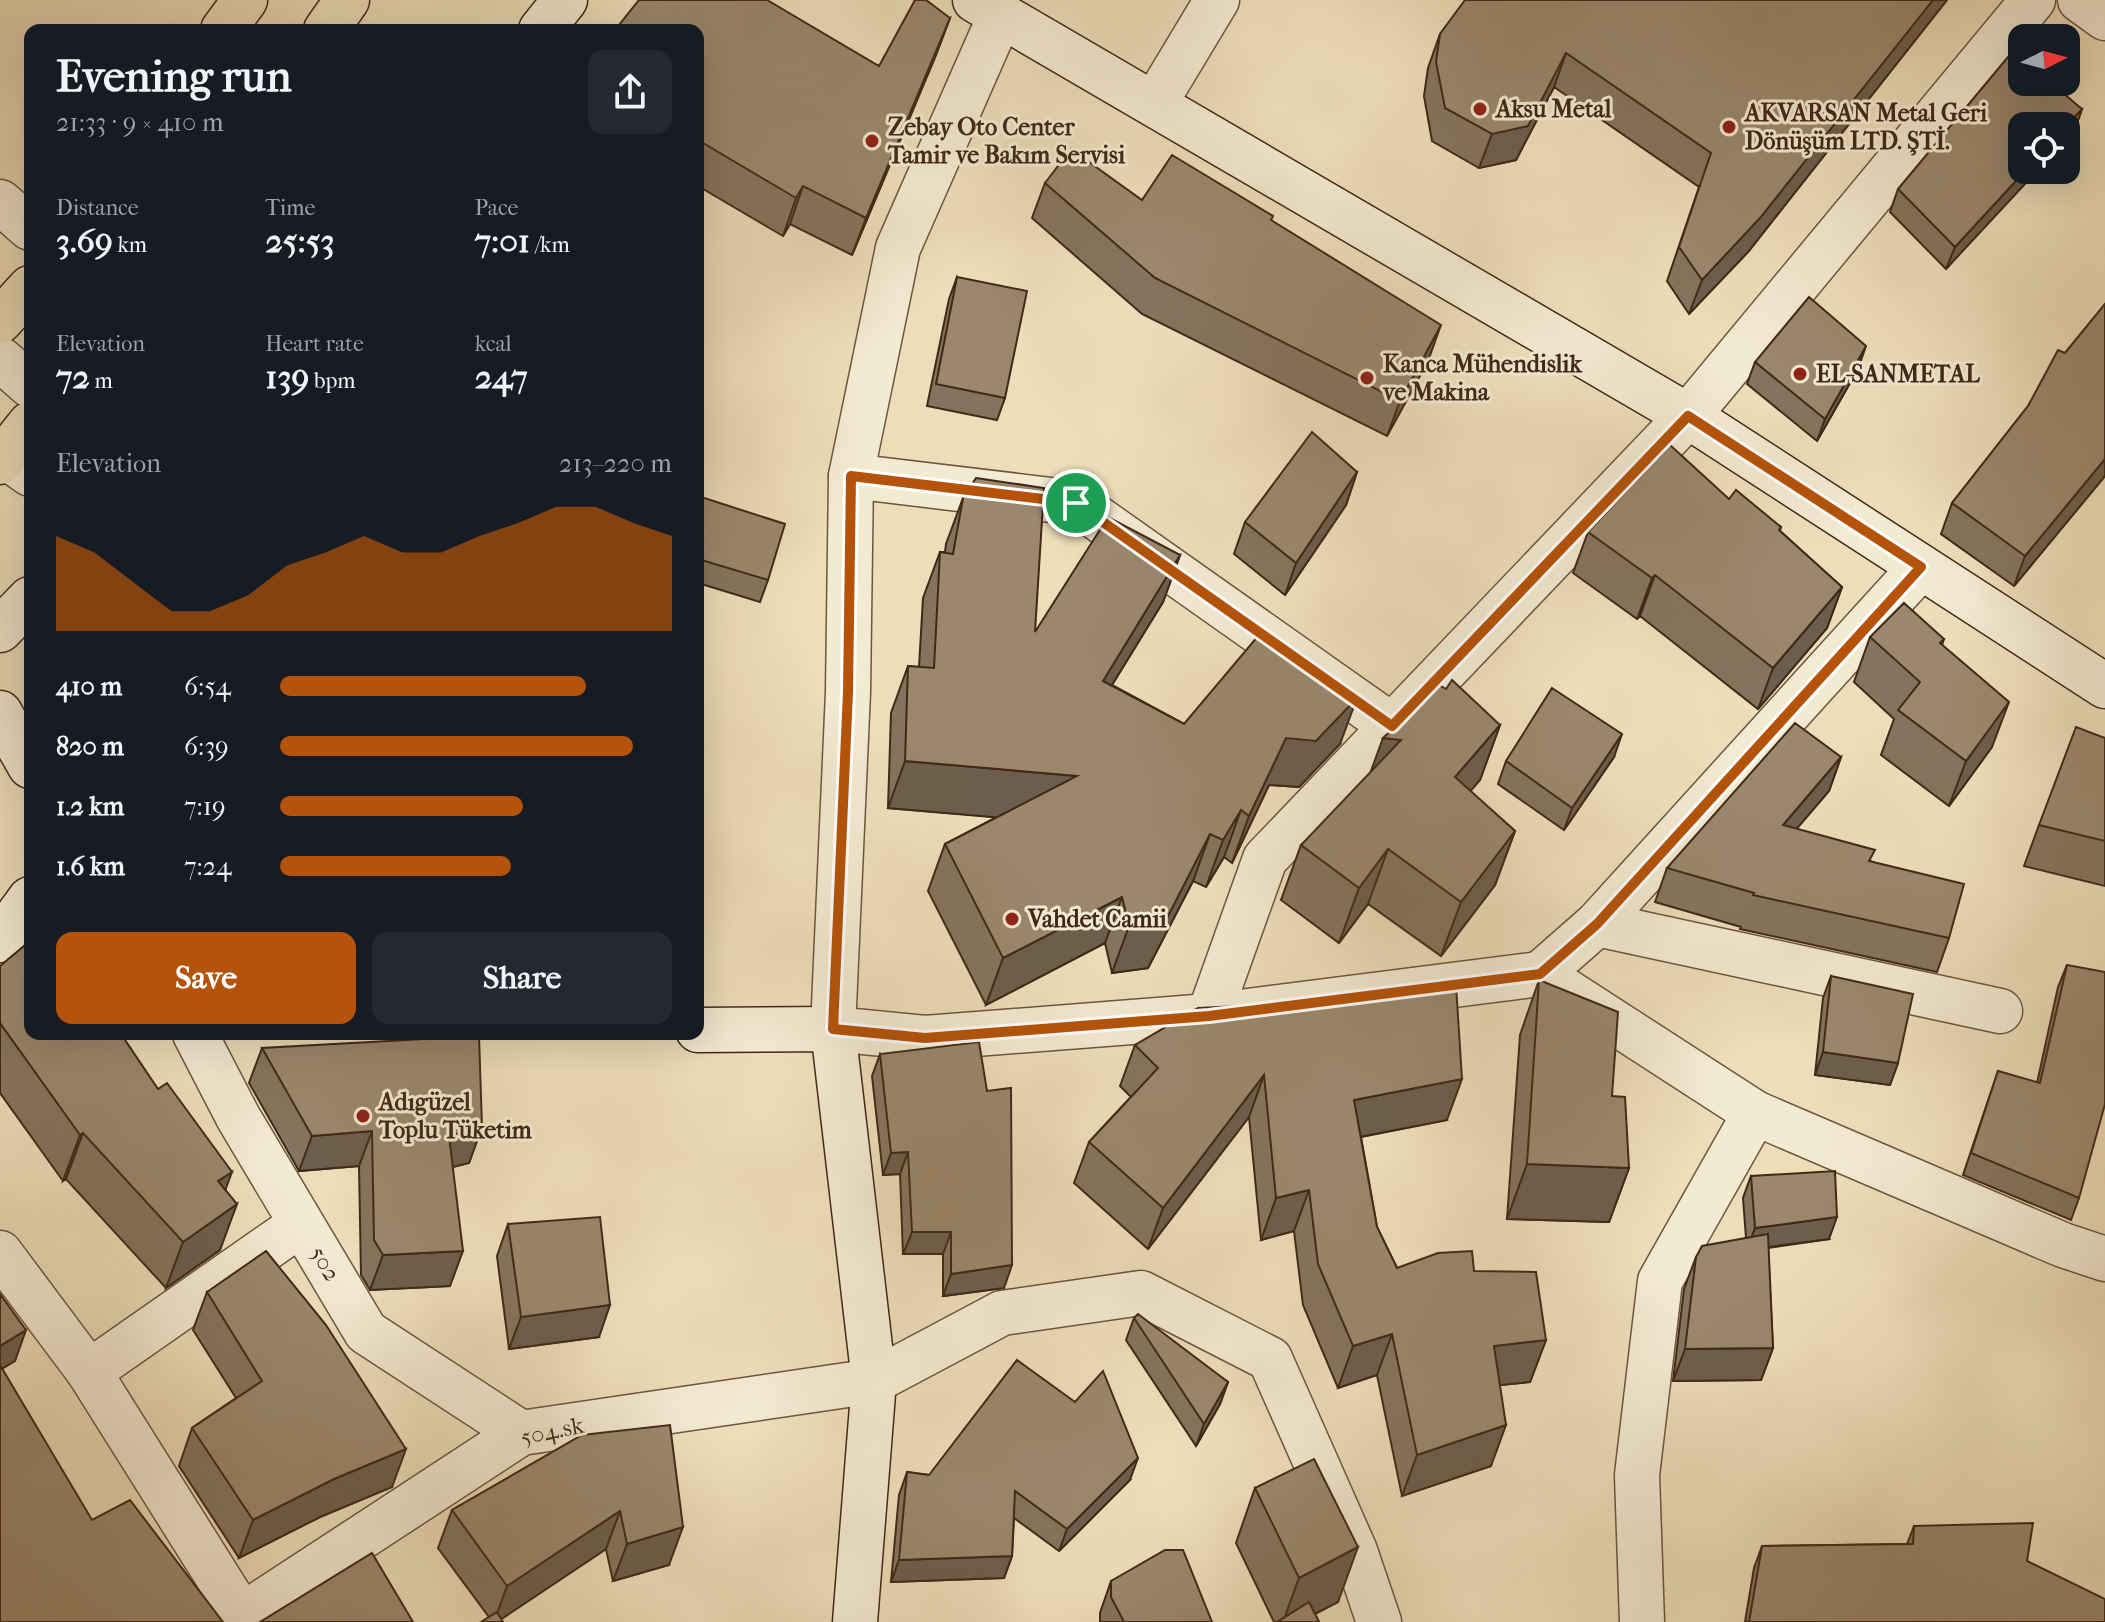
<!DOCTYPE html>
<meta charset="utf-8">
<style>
body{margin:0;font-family:"IM FELL French Canon",serif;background:#242831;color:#f1f3f6;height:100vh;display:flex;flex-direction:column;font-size:30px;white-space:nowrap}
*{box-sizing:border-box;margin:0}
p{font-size:26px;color:#9ea1a6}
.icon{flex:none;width:44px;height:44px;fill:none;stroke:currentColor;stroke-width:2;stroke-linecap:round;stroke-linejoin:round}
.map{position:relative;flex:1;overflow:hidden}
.sheet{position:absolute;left:24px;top:24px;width:680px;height:1016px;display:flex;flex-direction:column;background:#171b24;border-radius:16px;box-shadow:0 8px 32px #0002}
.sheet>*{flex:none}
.needle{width:52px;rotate:84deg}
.tools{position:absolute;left:2008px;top:24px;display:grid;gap:16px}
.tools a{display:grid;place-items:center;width:72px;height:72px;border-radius:16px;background:#171b24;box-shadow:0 8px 32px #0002;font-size:40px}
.pin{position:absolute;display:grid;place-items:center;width:68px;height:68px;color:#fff;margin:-34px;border:4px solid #fff;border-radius:50%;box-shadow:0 2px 8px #0007}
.round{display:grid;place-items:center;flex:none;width:84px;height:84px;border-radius:16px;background:#242831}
.overview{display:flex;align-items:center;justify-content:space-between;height:136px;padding:0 32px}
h1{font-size:44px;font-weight:700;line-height:60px}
.stats{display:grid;grid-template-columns:repeat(3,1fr);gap:12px;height:136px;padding:8px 32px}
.stats div{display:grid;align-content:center}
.stats b{font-size:34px;font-weight:700}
.stats small{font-size:22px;font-weight:400}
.stats p{font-size:22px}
.chart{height:224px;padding:16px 32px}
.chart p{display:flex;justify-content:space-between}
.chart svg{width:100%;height:144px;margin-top:8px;fill:#b45309;opacity:.7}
.button{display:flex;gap:16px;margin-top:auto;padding:16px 32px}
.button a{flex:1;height:92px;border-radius:16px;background:#b45309;color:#fff;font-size:32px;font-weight:700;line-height:92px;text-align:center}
.button a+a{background:#242831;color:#f1f3f6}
ul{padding:0 32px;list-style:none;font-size:26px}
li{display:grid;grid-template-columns:128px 96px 1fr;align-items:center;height:60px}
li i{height:20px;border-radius:10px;background:#b45309}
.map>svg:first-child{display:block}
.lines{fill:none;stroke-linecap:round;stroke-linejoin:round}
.street-casing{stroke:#6c5640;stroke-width:47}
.secondary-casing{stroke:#412918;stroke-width:47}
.highway-casing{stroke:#412918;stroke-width:47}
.street{stroke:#f3ead2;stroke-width:44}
.secondary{stroke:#f3ead2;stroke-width:44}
.highway{stroke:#eddeba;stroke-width:44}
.wall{fill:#84745d;stroke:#412918;stroke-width:2}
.shaded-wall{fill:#6c5e4c;stroke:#412918;stroke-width:2}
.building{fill:#9a876c;stroke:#412918;stroke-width:2}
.route-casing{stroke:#fff;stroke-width:16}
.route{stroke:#b45309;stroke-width:10}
.poi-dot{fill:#8f2418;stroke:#f3ead2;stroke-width:3}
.labels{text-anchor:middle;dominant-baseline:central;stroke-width:6;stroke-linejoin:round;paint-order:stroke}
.poi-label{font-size:24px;font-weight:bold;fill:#412918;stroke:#f3ead2;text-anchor:start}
.street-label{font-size:24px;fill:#412918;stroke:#f3ead2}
</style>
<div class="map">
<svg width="2105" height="1622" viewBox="0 0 2105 1622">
<rect width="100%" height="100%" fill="#eddeba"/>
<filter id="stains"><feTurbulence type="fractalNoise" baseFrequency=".0025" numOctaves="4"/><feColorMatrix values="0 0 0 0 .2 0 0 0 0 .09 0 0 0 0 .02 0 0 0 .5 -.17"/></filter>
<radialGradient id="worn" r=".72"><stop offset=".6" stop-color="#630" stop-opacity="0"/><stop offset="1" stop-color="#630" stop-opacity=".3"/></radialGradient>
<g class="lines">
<defs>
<g id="street">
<path d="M 2080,0 L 2105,18"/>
<path d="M 1001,14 L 898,248 L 851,476 L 848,692 L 833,1029 L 925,1038 L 1209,1016 L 1540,974 L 1755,1113 L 2063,1245 L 2105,1259"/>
<path d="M 1155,103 L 1217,0"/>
<path d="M 0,202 L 30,228"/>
<path d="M 0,359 L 30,385"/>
<path d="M 5,456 L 30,474"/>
<path d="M 851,476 L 1076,503 L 1392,726"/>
<path d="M 1597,924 L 2000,1011"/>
<path d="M 1540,974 L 1597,924 L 1921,567"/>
<path d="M 1209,1016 L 1265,859 L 1688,416 L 2033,0"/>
<path id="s1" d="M 195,1034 L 238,1117 L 366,1332 L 521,1433"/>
<path d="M 0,1253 L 89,1372 L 246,1622"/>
<path d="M 89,1372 L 301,1224"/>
<path d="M 232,1622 L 521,1433 L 874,1381 L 1002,1313 L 1141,1293 L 1270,1359 L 1355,1551 L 1379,1622"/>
<path d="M 1642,1622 L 1637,1475 L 1660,1281 L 1755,1113"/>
</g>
<path id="secondary" d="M 975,0 L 1688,416 L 2105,686
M 541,30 L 565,0
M 0,630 L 30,599
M 0,713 L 30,766
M 0,940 L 30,899
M 698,1030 L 833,1029 L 874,1381 L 855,1622"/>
<path id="highway" d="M 223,30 L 245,0
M 326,30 L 347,0
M 0,321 L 30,288
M 0,462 L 30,424"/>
</defs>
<use href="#street" class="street-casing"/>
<use href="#secondary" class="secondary-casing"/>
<use href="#highway" class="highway-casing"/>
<use href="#street" class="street"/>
<use href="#secondary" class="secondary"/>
<use href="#highway" class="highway"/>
</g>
<path class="wall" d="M 1947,0 L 1748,252 L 1689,314 L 1667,281 L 1699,187 L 1554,87 L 1516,160 L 1479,168 L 1432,141 L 1424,96 L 1428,68 L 1440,34 Z
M 950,18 L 936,55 L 852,255 L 790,224 L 783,236 L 698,186 L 698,30 L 879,66 Z
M 2082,109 L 2074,132 L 2066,140 L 2066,126 L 1946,269 L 1890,212 L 1898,189 Z
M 1045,183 L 1142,200 L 1272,221 L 1428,361 L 1387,436 L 1142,314 L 1032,218 Z
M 957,277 L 1005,398 L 997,420 L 927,406 L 949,299 Z
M 2105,304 L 2105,476 L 2014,586 L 1941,534 L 1952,503 L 2028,406 L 2065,353 Z
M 1755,362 L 1858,369 L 1817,441 L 1747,384 Z
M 1357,472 L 1346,505 L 1285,595 L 1234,554 L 1245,522 Z
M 698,496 L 768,580 L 760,602 L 698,583 Z
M 963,498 L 1035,632 L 1180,555 L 1163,602 L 1112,685 L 1184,724 L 1340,744 L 1299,787 L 1269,785 L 1232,863 L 1224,857 L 1206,887 L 1193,881 L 1148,968 L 1112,973 L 1105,943 L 986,1005 L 928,891 L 945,844 L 997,817 L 888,808 L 891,713 L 908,666 L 919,667 L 923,598 L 940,552 L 945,552 L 946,544 Z
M 1729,499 L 1781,527 L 1780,531 L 1842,587 L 1827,628 L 1758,709 L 1640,616 L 1637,619 L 1573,573 L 1588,532 Z
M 1870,637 L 1944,639 L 1942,645 L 1992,747 L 1949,806 L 1881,755 L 1894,719 L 1854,682 Z
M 1500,725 L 1480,780 L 1470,791 L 1515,831 L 1495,885 L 1441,956 L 1368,904 L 1339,943 L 1281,900 L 1301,845 Z
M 2105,738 L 2105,886 L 2024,866 L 2039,825 Z
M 1614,757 L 1564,830 L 1498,784 L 1506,761 Z
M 1841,757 L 1829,791 L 1796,829 L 1871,861 L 1949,938 L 1937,972 L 1740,929 L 1741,927 L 1655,902 L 1667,868 Z
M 2067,965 L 2079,1198 L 2071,1220 L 1963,1175 L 1998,1071 L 2037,1083 L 2058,987 Z
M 0,966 L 226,1190 L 220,1250 L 166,1288 L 66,1179 L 63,1181 L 0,1093 Z
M 1831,976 L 1898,1063 L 1890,1085 L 1815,1075 L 1823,998 Z
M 1539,980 L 1612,1096 L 1629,1168 L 1609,1222 L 1507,1219 L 1520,1035 Z
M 1362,995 L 1447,1120 L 1361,1137 L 1377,1227 L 1397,1268 L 1474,1271 L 1546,1340 L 1530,1382 L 1500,1385 L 1491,1466 L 1402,1496 L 1377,1375 L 1338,1388 L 1303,1305 L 1294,1231 L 1261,1240 L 1249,1117 L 1148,1249 L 1074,1183 L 1089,1142 L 1131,1097 L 1120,1086 L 1135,1045 L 1360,1000 Z
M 262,1048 L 482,1127 L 469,1163 L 453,1167 L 450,1286 L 370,1290 L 361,1275 L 359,1166 L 299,1171 L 249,1083 Z
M 880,1054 L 1004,1288 L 943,1296 L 943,1254 L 903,1254 L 900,1174 L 883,1175 L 872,1076 Z
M 1751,1176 L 1829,1239 L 1768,1248 L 1773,1348 L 1761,1380 L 1673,1381 L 1684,1289 L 1696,1257 L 1746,1238 L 1743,1198 Z
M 508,1224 L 599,1337 L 509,1349 L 497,1256 Z
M 207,1292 L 392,1487 L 320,1517 L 239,1558 L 179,1466 L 192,1428 L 236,1398 L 193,1330 Z
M 1134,1318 L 1228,1382 L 1220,1404 L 1196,1446 L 1126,1340 Z
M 582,1435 L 669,1565 L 613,1581 L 606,1549 L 501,1619 L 489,1617 L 438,1548 L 452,1510 Z
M 907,1472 L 929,1475 L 1130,1480 L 1059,1551 L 1014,1518 L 1012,1556 L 1004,1578 L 891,1582 L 899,1495 Z
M 1255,1488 L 1338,1602 L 1315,1614 L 1319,1622 L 1274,1622 L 1236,1543 Z
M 1914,1526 L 2027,1561 L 2105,1622 L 1745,1622 L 1754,1568 L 1762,1546 L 1907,1544 Z
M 1111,1581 L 1212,1622 L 1100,1622 L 1100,1613 Z"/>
<path class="shaded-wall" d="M 1933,0 L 1947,0 L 1748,252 L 1689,314 L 1702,280 Z
M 950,18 L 936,55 L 852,255 L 866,218 Z
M 1566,53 L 1554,87 L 1516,160 L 1479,168 L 1492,134 Z
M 2082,109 L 2074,132 L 2066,140 L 2066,126 Z
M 2026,170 L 2038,170 L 1946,269 L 1955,247 Z
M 803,186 L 790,224 L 783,236 L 796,198 Z
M 1441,325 L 1428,361 L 1387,436 L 1400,401 Z
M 1866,346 L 1858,369 L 1817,441 L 1825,419 Z
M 2105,459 L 2105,476 L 2014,586 L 2025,556 Z
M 1357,472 L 1346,505 L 1285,595 L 1296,563 Z
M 1180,555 L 1163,602 L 1086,727 L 1103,681 Z
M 1655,575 L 1640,616 L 1637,619 L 1652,578 Z
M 1842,587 L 1827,628 L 1758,709 L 1773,668 Z
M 1357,698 L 1340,744 L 1299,787 L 1269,785 L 1232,863 L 1249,816 L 1286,738 Z
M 2009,702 L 1992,747 L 1949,806 L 1966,761 Z
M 1500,725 L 1480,780 L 1435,832 L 1455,777 Z
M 1622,734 L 1614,757 L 1564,830 L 1572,808 Z
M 1383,738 L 1401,740 L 1363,793 Z
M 1841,757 L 1829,791 L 1771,859 L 1783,825 Z
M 905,761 L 1077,776 L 1060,823 L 888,808 Z
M 1241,810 L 1224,857 L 1206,887 L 1223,840 Z
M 1515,831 L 1495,885 L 1441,956 L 1461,902 Z
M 1210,834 L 1193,881 L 1148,968 L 1112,973 L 1129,926 Z
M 1388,849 L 1368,904 L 1339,943 L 1359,888 Z
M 1122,897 L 1105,943 L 986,1005 L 1003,958 Z
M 1823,1052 L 1898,1063 L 1890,1085 L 1815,1075 Z
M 1264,1075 L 1249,1117 L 1148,1249 L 1163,1208 Z
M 1462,1079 L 1447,1120 L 1339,1141 L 1354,1100 Z
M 482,1127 L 469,1163 L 436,1171 L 449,1136 Z
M 372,1131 L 359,1166 L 299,1171 L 312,1136 Z
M 83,1133 L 66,1179 L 63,1181 L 80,1135 Z
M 908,1152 L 900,1174 L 883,1175 L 891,1153 Z
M 1527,1164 L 1629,1168 L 1609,1222 L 1507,1219 Z
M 232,1172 L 215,1218 L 218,1181 Z
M 1309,1190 L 1294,1231 L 1261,1240 L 1276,1198 Z
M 237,1204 L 220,1250 L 166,1288 L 183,1242 Z
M 1837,1217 L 1829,1239 L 1747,1250 L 1755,1228 Z
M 912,1232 L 951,1232 L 943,1254 L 903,1254 Z
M 463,1251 L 450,1286 L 370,1290 L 383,1255 Z
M 1012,1265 L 1004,1288 L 943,1296 L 951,1274 Z
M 610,1305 L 599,1337 L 509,1349 L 521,1317 Z
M 26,1330 L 15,1361 L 0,1370 L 0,1346 Z
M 1392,1334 L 1377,1375 L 1338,1388 L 1353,1346 Z
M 1546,1340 L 1530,1382 L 1479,1387 L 1494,1346 Z
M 1773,1348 L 1761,1380 L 1673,1381 L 1685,1349 Z
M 1228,1382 L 1220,1404 L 1196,1446 L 1204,1424 Z
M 1506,1425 L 1491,1466 L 1402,1496 L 1417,1455 Z
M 406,1449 L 392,1487 L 320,1517 L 239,1558 L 253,1520 L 334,1479 Z
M 1138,1458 L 1130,1480 L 1059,1551 L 1067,1529 Z
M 620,1511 L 606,1549 L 497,1622 L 494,1622 L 507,1586 Z
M 683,1527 L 669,1565 L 613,1581 L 627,1544 Z
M 1358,1547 L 1338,1602 L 1299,1622 L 1283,1622 L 1299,1578 Z
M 1012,1556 L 1004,1578 L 891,1582 L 899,1560 Z"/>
<path class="building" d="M 639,0 L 767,0 L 879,66 L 915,0 L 926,0 L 950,18 L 866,218 L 803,186 L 796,198 L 698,140 L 698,30 L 615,30 Z
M 1465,0 L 1933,0 L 1760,218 L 1702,280 L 1679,247 L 1711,153 L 1566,53 L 1528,126 L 1492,134 L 1445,108 L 1436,62 L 1440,34 Z
M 2013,51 L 2022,59 L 2022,82 L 2050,82 L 2082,109 L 2066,126 L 2022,126 L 2022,170 L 2026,170 L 1955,247 L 1898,189 Z
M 1071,149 L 1142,200 L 1172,155 L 1273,216 L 1271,220 L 1441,325 L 1400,401 L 1155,278 L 1045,183 Z
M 957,277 L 1027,291 L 1005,398 L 936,384 Z
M 1809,297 L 1866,346 L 1825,419 L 1755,362 Z
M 2105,304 L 2105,459 L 2025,556 L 1952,503 L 2028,406 L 2058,350 L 2065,353 Z
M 698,411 L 702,413 L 698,432 Z
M 1312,432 L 1357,472 L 1296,563 L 1245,522 Z
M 1670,445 L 1729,499 L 1736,490 L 1781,527 L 1779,530 L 1842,587 L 1773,668 L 1655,575 L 1652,578 L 1588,532 Z
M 976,478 L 1044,488 L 1035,632 L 1108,517 L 1180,555 L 1103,681 L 1184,724 L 1258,636 L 1357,698 L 1316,741 L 1286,738 L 1249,816 L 1241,810 L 1223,840 L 1210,834 L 1165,922 L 1129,926 L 1122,897 L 1003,958 L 945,844 L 1077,776 L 905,761 L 908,666 L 934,668 L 940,552 L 953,554 L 963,498 Z
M 698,496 L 785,524 L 768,580 L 698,559 Z
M 1904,603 L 1944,639 L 1940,643 L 2009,702 L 1966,761 L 1898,710 L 1920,682 L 1870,637 Z
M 1452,680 L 1500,725 L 1455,777 L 1515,831 L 1461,902 L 1388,849 L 1359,888 L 1301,845 L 1401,740 L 1383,738 L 1439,685 L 1446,689 Z
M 1552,688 L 1622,734 L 1572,808 L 1506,761 Z
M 1795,723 L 1841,757 L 1783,825 L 1875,850 L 1869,861 L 1964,884 L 1949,938 L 1753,895 L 1754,893 L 1667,868 Z
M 2076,727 L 2105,738 L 2105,841 L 2039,825 Z
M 30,941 L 30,1034 L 121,1034 L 158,1089 L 167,1083 L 232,1172 L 218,1181 L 237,1204 L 183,1242 L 83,1133 L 80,1135 L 0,1023 L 0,966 Z
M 2067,965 L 2105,972 L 2105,1104 L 2079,1198 L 1971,1153 L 1998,1071 L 2040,1083 Z
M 1831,976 L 1913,994 L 1898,1063 L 1823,1052 Z
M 1539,980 L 1618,1012 L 1612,1096 L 1625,1097 L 1629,1168 L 1527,1164 Z
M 1456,985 L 1462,1079 L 1354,1100 L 1377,1227 L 1397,1268 L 1438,1253 L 1472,1251 L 1474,1271 L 1536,1272 L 1546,1340 L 1494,1346 L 1506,1425 L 1417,1455 L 1392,1334 L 1353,1346 L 1318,1264 L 1309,1190 L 1276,1198 L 1264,1075 L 1163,1208 L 1089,1142 L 1158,1068 L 1135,1045 L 1198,1008 L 1363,1000 L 1362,995 Z
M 479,1036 L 482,1127 L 449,1136 L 463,1251 L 383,1255 L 374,1240 L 372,1131 L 312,1136 L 262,1048 Z
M 979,1042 L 987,1091 L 1011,1088 L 1012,1265 L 951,1274 L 951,1232 L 912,1232 L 908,1152 L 891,1153 L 880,1054 Z
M 1835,1171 L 1837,1217 L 1755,1228 L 1751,1176 Z
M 600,1217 L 610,1305 L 521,1317 L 508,1224 Z
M 1768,1234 L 1773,1348 L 1685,1349 L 1696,1257 L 1702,1246 Z
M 266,1251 L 326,1325 L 406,1449 L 334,1479 L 253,1520 L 192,1428 L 262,1381 L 207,1292 Z
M 0,1294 L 26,1330 L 0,1346 Z
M 1138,1314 L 1228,1382 L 1204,1424 L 1134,1318 Z
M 1017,1360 L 1075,1402 L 1103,1371 L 1138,1458 L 1067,1529 L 1015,1491 L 1012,1556 L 899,1560 L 907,1472 L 929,1475 Z
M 0,1365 L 92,1520 L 130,1500 L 223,1622 L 0,1622 Z
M 670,1425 L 683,1527 L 627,1544 L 620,1511 L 507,1586 L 452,1510 L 582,1435 Z
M 1314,1459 L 1358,1547 L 1299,1578 L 1255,1488 Z
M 2033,1523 L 2027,1561 L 2105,1599 L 2105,1622 L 1749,1622 L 1762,1546 L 1913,1544 L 1914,1526 Z
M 1165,1550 L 1183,1550 L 1212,1622 L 1124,1622 L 1111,1597 L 1111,1581 Z
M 372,1553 L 413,1622 L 260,1622 Z
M 1309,1602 L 1319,1622 L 1277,1622 Z
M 497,1612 L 503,1622 L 481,1622 Z"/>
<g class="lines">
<defs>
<path id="route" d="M 1688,416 L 1921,567 L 1597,924 L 1540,974 L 1209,1016 L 925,1038 L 833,1029 L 848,692 L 851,476 L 1076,503 L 1392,726 Z"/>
</defs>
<use href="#route" class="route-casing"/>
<use href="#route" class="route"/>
</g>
<g class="poi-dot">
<circle cx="1480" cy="109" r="8"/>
<circle cx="1729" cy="127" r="8"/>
<circle cx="872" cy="141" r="8"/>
<circle cx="1800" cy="374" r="8"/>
<circle cx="1367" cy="378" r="8"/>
<circle cx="1012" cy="919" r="8"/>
<circle cx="363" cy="1116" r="8"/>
</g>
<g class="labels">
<g class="poi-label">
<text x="1496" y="109">Aksu Metal</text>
<text x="1745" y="113">AKVARSAN Metal Geri<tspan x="1745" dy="28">Dönüşüm LTD. ŞTİ.</tspan></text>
<text x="888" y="127">Zebay Oto Center<tspan x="888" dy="28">Tamir ve Bakım Servisi</tspan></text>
<text x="1383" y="364">Kanca Mühendislik<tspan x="1383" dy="28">ve Makina</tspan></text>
<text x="1816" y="374">EL-SANMETAL</text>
<text x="1028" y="919">Vahdet Camii</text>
<text x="379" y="1102">Adıgüzel<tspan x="379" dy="28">Toplu Tüketim</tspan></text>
</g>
<g class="street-label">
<text stroke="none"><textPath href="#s1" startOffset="264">502</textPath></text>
<text transform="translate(552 1431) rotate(-12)">504.sk</text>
</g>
</g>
<rect width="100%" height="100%" filter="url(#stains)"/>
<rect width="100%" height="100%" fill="url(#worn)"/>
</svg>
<div class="tools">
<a><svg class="needle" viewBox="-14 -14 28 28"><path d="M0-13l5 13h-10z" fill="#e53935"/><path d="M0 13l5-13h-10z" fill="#9ea1a6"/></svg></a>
<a><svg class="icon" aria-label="locate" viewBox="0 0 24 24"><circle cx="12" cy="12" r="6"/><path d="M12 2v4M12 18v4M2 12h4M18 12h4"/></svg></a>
</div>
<div class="pin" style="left:1076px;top:503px;background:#1e9e55"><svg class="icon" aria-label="arrive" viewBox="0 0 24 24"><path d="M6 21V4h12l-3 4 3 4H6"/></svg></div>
<section class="sheet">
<div class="overview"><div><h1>Evening run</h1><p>21:33 · 9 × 410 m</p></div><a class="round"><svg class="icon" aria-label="share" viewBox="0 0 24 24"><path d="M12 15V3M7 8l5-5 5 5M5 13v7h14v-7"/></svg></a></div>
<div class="stats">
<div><p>Distance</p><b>3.69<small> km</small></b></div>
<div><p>Time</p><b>25:53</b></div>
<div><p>Pace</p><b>7:01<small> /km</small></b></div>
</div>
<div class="stats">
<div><p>Elevation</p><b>72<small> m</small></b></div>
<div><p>Heart rate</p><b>139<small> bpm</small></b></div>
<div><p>kcal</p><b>247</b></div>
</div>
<div class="chart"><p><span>Elevation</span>213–220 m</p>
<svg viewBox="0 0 160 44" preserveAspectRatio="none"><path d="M0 44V15L10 20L20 29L30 38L40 38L50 33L60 24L70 20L80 15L90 20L100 20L110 15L120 11L130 6L140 6L150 11L160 15V44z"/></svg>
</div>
<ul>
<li><b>410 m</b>6:54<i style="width:78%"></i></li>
<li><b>820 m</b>6:39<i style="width:90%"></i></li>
<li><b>1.2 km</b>7:19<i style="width:62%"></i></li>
<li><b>1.6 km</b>7:24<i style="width:59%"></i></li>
</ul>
<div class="button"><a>Save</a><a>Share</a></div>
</section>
</div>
